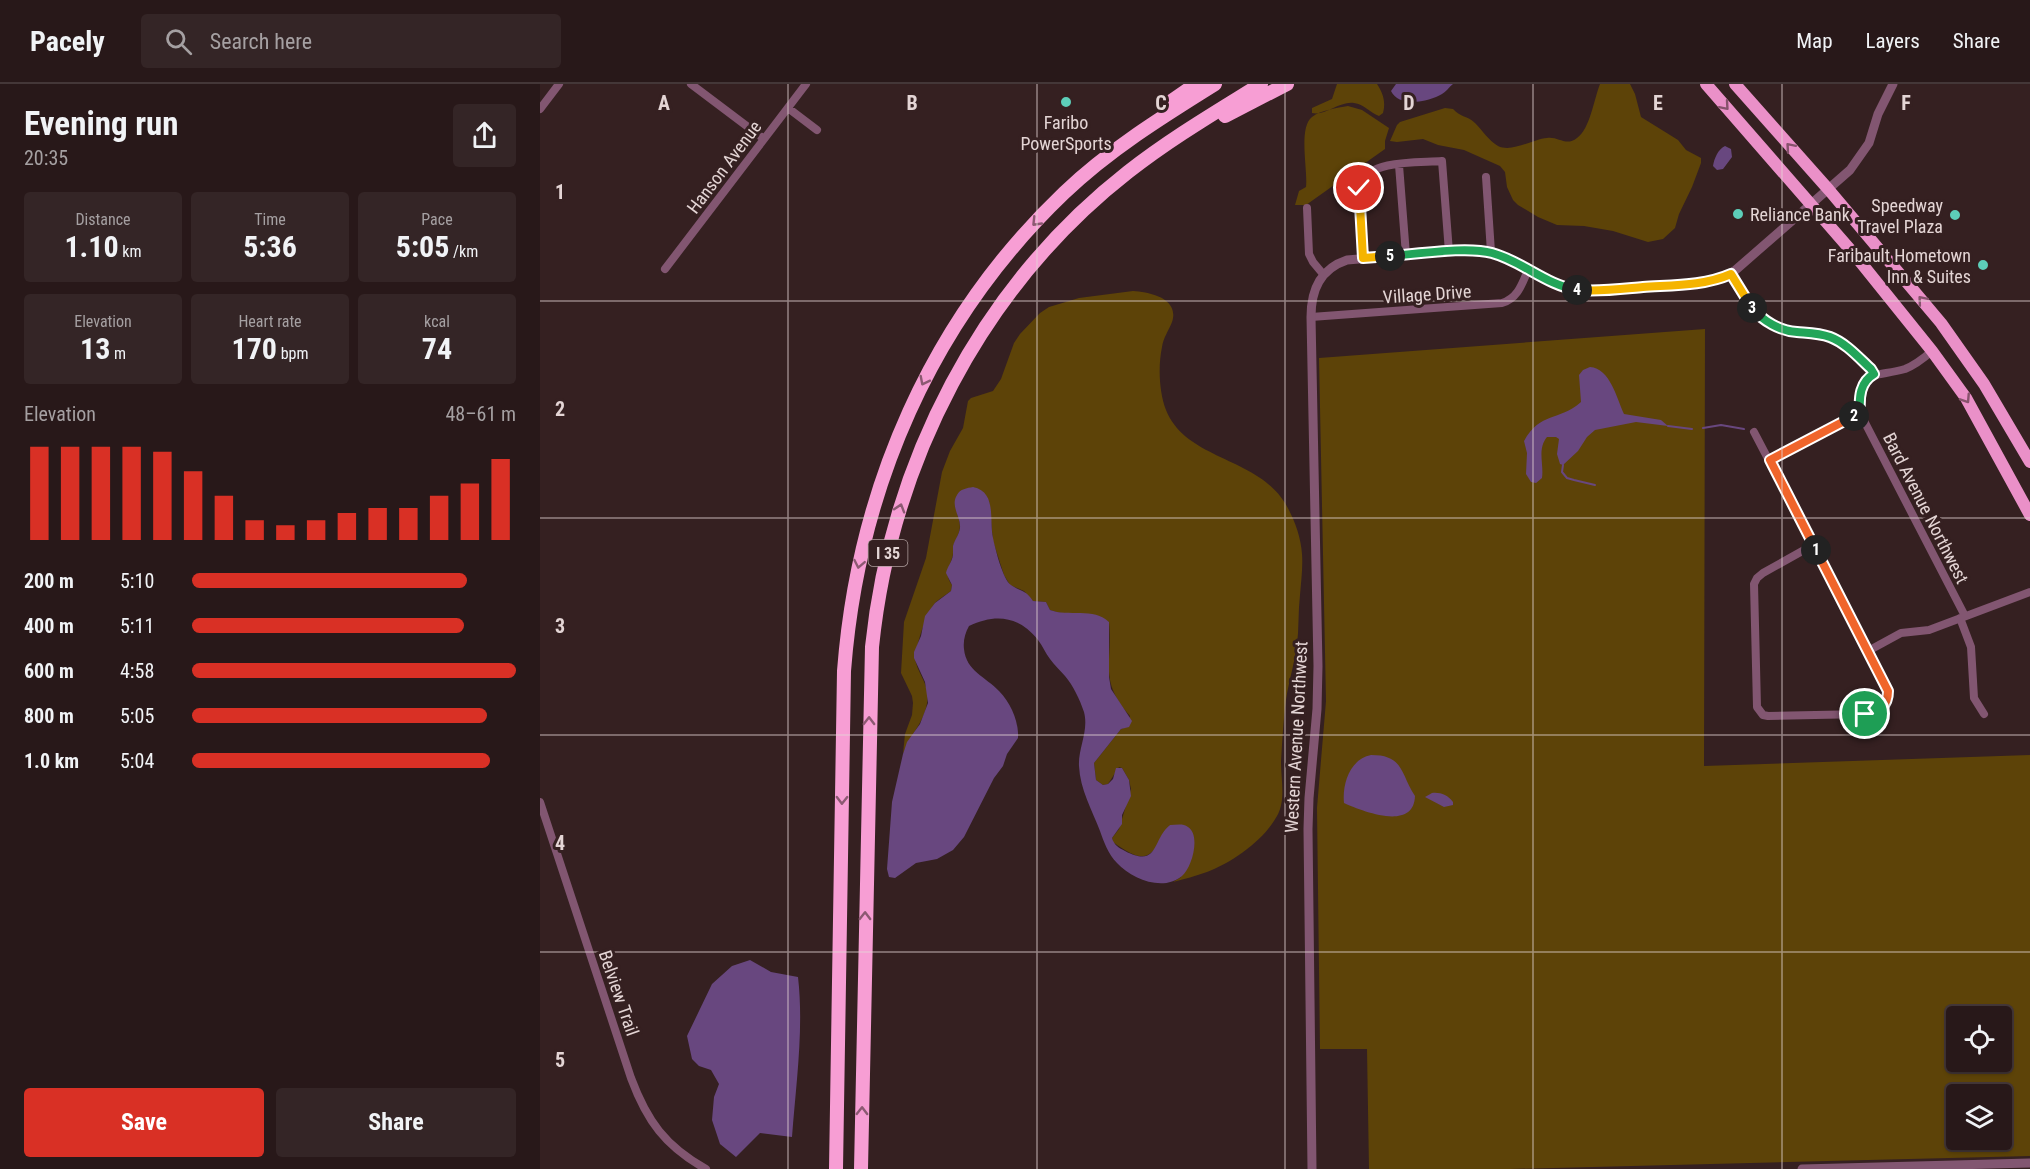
<!DOCTYPE html>
<meta charset="utf-8">
<style>
body{margin:0;font-family:"Roboto Condensed",sans-serif;background:#342526;color:#f1f3f6;height:100vh;display:flex;flex-direction:column;font-size:22px;white-space:nowrap}
*{box-sizing:border-box;margin:0}
p{font-size:20px;color:#a5a0a2}
.icon{flex:none;width:33px;height:33px;fill:none;stroke:currentColor;stroke-width:2;stroke-linecap:round;stroke-linejoin:round}
.map{position:relative;flex:1;overflow:hidden}
.sheet{display:flex;flex-direction:column;background:#281819;width:540px}
.sheet>*{flex:none}
.fabs{position:absolute;left:1406px;top:922px;display:grid;gap:12px}
.fabs a{display:grid;place-items:center;width:66px;height:66px;border-radius:6px;background:#281819;box-shadow:0 2px 4px #0004,0 0 0 2px #443738;font-size:30px}
.pin{position:absolute;display:grid;place-items:center;width:51px;height:51px;color:#fff;margin:-26px;border:3px solid #fff;border-radius:50%;box-shadow:0 2px 6px #0007}
.km{position:absolute;width:30px;height:30px;margin:-15px;border-radius:50%;background:#222;color:#fff;font-size:16px;line-height:30px;text-align:center}
.round{display:grid;place-items:center;flex:none;width:63px;height:63px;border-radius:6px;background:#342526}
.headline{display:flex;align-items:center;justify-content:space-between;height:102px;padding:0 24px}
h1{font-size:33px;font-weight:700;line-height:45px}
.metrics{display:grid;grid-template-columns:repeat(3,1fr);gap:9px;height:102px;padding:6px 24px}
.metrics div{display:grid;align-content:center;border-radius:6px;background:#342526;text-align:center}
.metrics b{font-size:30px;font-weight:700}
.metrics small{font-size:16px;font-weight:400}
.metrics p{font-size:16px}
.chart{height:168px;padding:12px 24px}
.chart p{display:flex;justify-content:space-between}
.chart svg{width:100%;height:108px;margin-top:6px;stroke:#d93025;stroke-width:6}
.action{display:flex;gap:12px;margin-top:auto;padding:12px 24px}
.action a{flex:1;height:69px;border-radius:6px;background:#d93025;color:#fff;font-size:24px;font-weight:700;line-height:69px;text-align:center}
.action a+a{background:#342526;color:#f1f3f6}
ul{padding:0 24px;list-style:none;font-size:20px}
li{display:grid;grid-template-columns:96px 72px 1fr;align-items:center;height:45px}
li i{height:15px;border-radius:8px;background:#d93025}
header{display:flex;align-items:center;gap:36px;box-sizing:border-box;height:84px;padding:0 30px;background:#281819;border-bottom:2px solid #443738}
header strong{font-size:28px}
nav{display:flex;gap:33px;margin-inline-start:auto;font-size:21px}
.search{width:420px;height:54px;background:#342526;display:flex;align-items:center;gap:15px;box-sizing:border-box;padding:0 21px;border-radius:6px;color:#a5a0a2;font-size:22px}
main{display:flex;flex:1;min-height:0}
.map>svg:first-child{display:block}
.green{fill:#5d4308;fill-rule:evenodd}
.water{fill:#68477f}
.lines{fill:none;stroke-linecap:round;stroke-linejoin:round}
.stream{stroke:#68477f;stroke-width:2}
.minor{stroke:#825671;stroke-width:8}
.tertiary{stroke:#825671;stroke-width:9}
.trunk{stroke:#ea90c8;stroke-width:12}
.motorway{stroke:#f79ed4;stroke-width:14}
.oneway{stroke:#86526c}
.oneway2{stroke:#8c5972}
.split-1-casing{stroke:#fff;stroke-width:12}
.split-2-casing{stroke:#fff;stroke-width:12}
.split-3-casing{stroke:#fff;stroke-width:12}
.split-4-casing{stroke:#fff;stroke-width:12}
.split-5-casing{stroke:#fff;stroke-width:12}
.split-6-casing{stroke:#fff;stroke-width:12}
.split-1{stroke:#f0652b;stroke-width:8}
.split-2{stroke:#f0652b;stroke-width:8}
.split-3{stroke:#22a559;stroke-width:8}
.split-4{stroke:#f5b400;stroke-width:8}
.split-5{stroke:#22a559;stroke-width:8}
.split-6{stroke:#f5b400;stroke-width:8}
.grid{fill:none;stroke:#e4d5d5;stroke-width:1.5;stroke-opacity:0.55}
.poi-dot{fill:#5dceb9;stroke:#352021;stroke-width:2}
.labels{text-anchor:middle;dominant-baseline:central;stroke-width:6;stroke-linejoin:round;paint-order:stroke}
.shield{fill:#352021;stroke:#b09f9f;stroke-width:1.5}
.shield-label{font-size:16px;font-weight:bold;fill:#e4d5d5}
.poi-label{font-size:18px;fill:#e4d5d5;stroke:#352021;text-anchor:end}
.street-label{font-size:18px;fill:#e4d5d5;stroke:#352021}
.grid-label{font-size:20px;text-anchor:middle;font-weight:bold;fill:#e4d5d5;stroke:#352021;stroke-width:6;stroke-linejoin:round;paint-order:stroke}
</style>
<header>
<strong>Pacely</strong>
<div class="search"><svg class="icon" aria-label="search" viewBox="0 0 24 24"><circle cx="10" cy="10" r="6"/><path d="M15 15l6 6"/></svg>Search here</div>
<nav><a>Map</a><a>Layers</a><a>Share</a></nav>
</header>
<main>
<section class="sheet">
<div class="headline"><div><h1>Evening run</h1><p>20:35</p></div><a class="round"><svg class="icon" aria-label="share" viewBox="0 0 24 24"><path d="M12 15V3M7 8l5-5 5 5M5 13v7h14v-7"/></svg></a></div>
<div class="metrics">
<div><p>Distance</p><b>1.10<small> km</small></b></div>
<div><p>Time</p><b>5:36</b></div>
<div><p>Pace</p><b>5:05<small> /km</small></b></div>
</div>
<div class="metrics">
<div><p>Elevation</p><b>13<small> m</small></b></div>
<div><p>Heart rate</p><b>170<small> bpm</small></b></div>
<div><p>kcal</p><b>74</b></div>
</div>
<div class="chart"><p><span>Elevation</span>48–61 m</p>
<svg viewBox="0 0 160 44" preserveAspectRatio="none"><path d="M5 44V6M15 44V6M25 44V6M35 44V6M45 44V8M55 44V16M65 44V26M75 44V36M85 44V38M95 44V36M105 44V33M115 44V31M125 44V31M135 44V26M145 44V21M155 44V11"/></svg>
</div>
<ul>
<li><b>200 m</b>5:10<i style="width:85%"></i></li>
<li><b>400 m</b>5:11<i style="width:84%"></i></li>
<li><b>600 m</b>4:58<i style="width:100%"></i></li>
<li><b>800 m</b>5:05<i style="width:91%"></i></li>
<li><b>1.0 km</b>5:04<i style="width:92%"></i></li>
</ul>
<div class="action"><a>Save</a><a>Share</a></div>
</section>
<div class="map">
<svg width="1490" height="1085" viewBox="0 0 1490 1085">
<rect width="100%" height="100%" fill="#352021"/>
<path class="green" d="M 797,0 L 837,0 C 843,9 846,18 843,29 L 839,32 C 830,29 824,20 814,19 C 799,17 786,32 772,29 L 772,24 L 792,15 Z
M 1060,0 L 1090,0 L 1095,10 L 1101,33 L 1138,56 L 1146,66 L 1161,74 L 1161,79 L 1152,103 L 1139,130 L 1135,144 L 1123,155 L 1108,158 L 1073,147 L 1044,142 L 1017,141 L 998,133 L 978,121 L 973,116 L 967,103 L 965,88 L 960,82 L 924,66 L 898,61 L 883,55 L 857,58 L 850,57 L 857,41 L 860,38 L 905,24 L 913,25 C 921,34 927,31 935,39 C 942,46 949,57 958,62 C 972,69 993,55 1007,54 C 1018,52 1026,63 1037,54 C 1050,45 1054,15 1060,0 Z
M 808,22 L 822,26 L 849,44 L 845,57 L 845,65 L 766,121 L 755,121 L 759,107 L 766,103 C 768,86 758,44 772,33 C 781,26 797,24 808,22 Z
M 593,207 C 609,208 640,214 632,238 C 629,246 623,254 622,263 C 618,282 619,308 626,326 C 646,376 717,373 745,419 C 754,434 761,453 762,470 C 763,484 761,498 760,511 C 758,528 759,545 757,561 C 754,582 747,603 745,624 C 743,642 742,660 741,678 C 741,696 746,716 737,732 C 724,756 693,778 667,788 C 656,792 644,795 633,798 L 641,793 L 643,741 L 630,741 C 612,772 608,784 573,758 L 572,754 L 579,745 L 591,705 L 589,696 L 582,684 L 579,683 L 568,700 L 563,701 L 556,696 L 554,679 L 581,645 L 586,643 L 590,632 C 558,596 573,580 569,538 C 547,524 531,534 510,526 L 506,518 L 493,517 L 484,507 L 470,501 L 464,491 L 453,457 L 449,417 L 417,429 C 422,444 420,447 414,460 C 412,464 414,470 412,474 C 409,485 404,490 412,501 L 411,507 C 406,511 400,514 396,518 C 387,527 373,567 376,579 C 380,593 390,602 387,619 C 384,639 369,652 363,670 L 365,650 L 372,631 L 373,619 L 372,612 L 361,589 L 364,538 L 386,474 L 402,388 L 410,367 L 423,344 L 428,317 L 431,314 L 453,307 L 461,295 L 474,259 L 480,250 L 500,229 L 509,223 L 539,214 Z
M 1165,245 L 1164,682 L 1490,671 L 1490,1072 L 970,1085 L 829,1085 L 827,965 L 780,965 L 777,724 L 786,617 L 779,274 ZM 1416,933 L 1461,933 L 1461,978 L 1416,978 ZM 1416,1011 L 1461,1011 L 1461,1056 L 1416,1056 Z"/>
<path class="water" d="M 856,0 L 913,0 C 909,3 906,8 902,10 C 889,18 859,24 851,7 Z
M 1185,62 L 1191,65 L 1192,73 L 1183,85 L 1177,86 L 1173,82 C 1174,75 1178,65 1185,62 Z
M 1050,283 C 1070,284 1077,315 1084,330 L 1121,336 L 1128,342 L 1096,338 L 1055,346 L 1047,353 L 1038,367 L 1023,381 L 1020,380 L 1017,370 L 1019,355 L 1016,353 L 1007,353 C 997,365 1004,380 1002,394 L 996,399 L 991,398 L 986,390 L 987,369 L 984,357 C 1001,327 1018,338 1041,318 L 1039,291 L 1043,286 Z
M 433,403 C 457,408 449,435 453,454 C 455,464 463,496 471,501 C 481,508 486,506 493,517 L 506,518 L 510,526 C 528,533 554,523 569,538 L 569,593 L 571,605 L 592,637 L 589,643 L 581,645 L 554,679 L 556,696 L 563,701 L 568,700 L 573,695 L 576,684 L 582,684 L 589,696 L 591,712 L 582,731 L 582,740 L 572,754 C 574,761 579,764 585,767 C 619,785 612,755 630,741 C 636,741 643,739 648,743 C 661,751 652,784 642,792 C 623,808 592,795 577,779 C 568,770 564,758 560,747 C 552,726 540,705 539,682 C 538,664 549,647 544,628 C 540,616 533,601 525,592 C 520,586 514,581 510,575 C 505,569 503,562 498,556 C 479,532 456,529 429,542 C 425,549 423,557 424,565 C 426,587 446,593 459,607 C 471,619 479,638 478,654 L 467,670 L 463,682 L 454,694 L 424,753 L 413,766 L 397,775 L 376,779 L 355,794 L 349,793 L 347,785 L 352,718 L 363,670 L 367,658 L 380,640 L 388,619 L 385,598 L 374,574 L 374,568 L 381,552 L 385,532 L 395,519 L 411,507 L 412,501 L 406,489 C 407,483 412,478 413,471 C 413,470 413,463 413,462 C 415,455 419,451 420,444 C 421,433 410,422 417,411 C 420,405 427,404 433,403 Z
M 831,671 C 864,671 860,689 875,712 C 874,748 822,727 804,719 C 802,700 810,675 831,671 Z
M 892,709 C 900,708 908,711 913,718 L 913,721 L 904,723 L 885,713 Z
M 210,876 L 231,888 L 258,893 C 264,945 256,1000 252,1053 L 220,1049 L 196,1073 L 180,1060 L 172,1036 L 174,1013 L 179,1000 L 171,986 L 159,982 L 152,975 L 147,952 L 172,900 L 192,882 Z"/>
<g class="lines">
<path class="stream" d="M 1128,342 L 1152,345
M 1163,344 L 1181,341 L 1204,345
M 1023,381 L 1022,388 L 1027,394 L 1034,396 L 1055,401"/>
<path class="minor" d="M 151,0 L 224,55
M 248,24 L 277,46
M 0,25 L 19,0
M 859,81 L 866,171
M 946,93 L 951,168
M 767,124 L 769,170 L 773,178 L 783,190
M 823,174 L 819,100 C 832,75 878,79 902,77 L 909,168
M 125,185 L 266,0
M 1191,190 C 1199,204 1207,222 1220,233 C 1241,250 1259,245 1282,250 C 1302,255 1322,274 1334,289
M 771,233 L 962,219 C 978,214 982,200 988,186
M 1392,267 C 1384,274 1375,281 1365,285 C 1334,294 1317,283 1320,329 L 1425,532
M 1214,348 L 1346,600 C 1351,617 1343,628 1325,630 L 1228,632 L 1223,631 L 1217,623 L 1214,500 L 1217,494 L 1223,489 L 1273,461
M 1230,377 L 1320,329
M 1420,534 L 1431,563 L 1434,614 L 1444,630
M 1328,567 L 1361,549 L 1389,546 L 1490,508
M 0,718 L 91,994 C 107,1037 125,1062 166,1085"/>
<path class="tertiary" d="M 772,1085 L 768,745 L 769,714 L 777,625 L 778,582 L 771,233 C 771,206 780,185 807,176 L 925,166 L 944,167 L 965,174 L 1020,202 L 1047,207 L 1158,199 L 1177,195 L 1191,190 L 1310,86 L 1329,59 L 1338,30 L 1353,0
M 1262,1085 L 1490,1079"/>
<path class="trunk" d="M 1166,0 L 1314,170 L 1392,267 L 1426,314 L 1490,431
M 1195,0 L 1289,106 L 1401,239 L 1444,300 L 1490,378"/>
<path class="motorway" d="M 630,18 L 656,0
M 685,32 L 747,0
M 296,1085 L 304,587 C 318,405 391,236 524,109 C 569,66 622,33 675,0
M 321,1085 L 332,563 C 351,379 441,203 588,88 C 630,55 676,28 721,0"/>
</g>
<defs><path id="oneway-chevron" d="M-2-3.5L2.5 0L-2 3.5" fill="none" stroke-width="1.6" stroke-linecap="round" stroke-linejoin="round" transform="scale(1.5)"/></defs>
<g class="oneway">
<use href="#oneway-chevron" transform="translate(1185 22) rotate(49)"/>
<use href="#oneway-chevron" transform="translate(1250 63) rotate(-131)"/>
<use href="#oneway-chevron" transform="translate(1382 216) rotate(-130)"/>
<use href="#oneway-chevron" transform="translate(1426 315) rotate(57)"/>
</g>
<g class="oneway2">
<use href="#oneway-chevron" transform="translate(496 138) rotate(134)"/>
<use href="#oneway-chevron" transform="translate(384 297) rotate(117)"/>
<use href="#oneway-chevron" transform="translate(360 424) rotate(-73)"/>
<use href="#oneway-chevron" transform="translate(319 480) rotate(101)"/>
<use href="#oneway-chevron" transform="translate(329 637) rotate(-89)"/>
<use href="#oneway-chevron" transform="translate(302 716) rotate(91)"/>
<use href="#oneway-chevron" transform="translate(325 832) rotate(-89)"/>
<use href="#oneway-chevron" transform="translate(322 1027) rotate(-89)"/>
</g>
<g class="lines">
<defs>
<path id="split-1" d="M 1276,466 L 1348,607 C 1348,622 1339,629 1325,630"/>
<path id="split-2" d="M 1276,466 L 1230,376 L 1314,332"/>
<path id="split-3" d="M 1212,224 C 1223,237 1240,247 1257,248 C 1269,249 1279,249 1290,253 C 1306,259 1319,274 1331,285 L 1334,290 C 1320,298 1319,313 1320,328 L 1314,332"/>
<path id="split-4" d="M 1037,206 C 1059,208 1081,205 1103,203 C 1132,201 1164,202 1191,190 L 1212,224"/>
<path id="split-5" d="M 850,172 C 878,170 927,162 952,169 C 982,177 1006,201 1037,206"/>
<path id="split-6" d="M 819,104 L 823,174 L 850,172"/>
</defs>
<use href="#split-1" class="split-1-casing"/>
<use href="#split-2" class="split-2-casing"/>
<use href="#split-3" class="split-3-casing"/>
<use href="#split-4" class="split-4-casing"/>
<use href="#split-5" class="split-5-casing"/>
<use href="#split-6" class="split-6-casing"/>
<use href="#split-1" class="split-1"/>
<use href="#split-2" class="split-2"/>
<use href="#split-3" class="split-3"/>
<use href="#split-4" class="split-4"/>
<use href="#split-5" class="split-5"/>
<use href="#split-6" class="split-6"/>
</g>
<path class="grid" d="M 248,0 L 248,1085M 497,0 L 497,1085M 745,0 L 745,1085M 993,0 L 993,1085M 1242,0 L 1242,1085M 0,217 L 1490,217M 0,434 L 1490,434M 0,651 L 1490,651M 0,868 L 1490,868"/>
<g class="poi-dot">
<circle cx="526" cy="18" r="6"/>
<circle cx="1198" cy="130" r="6"/>
<circle cx="1415" cy="131" r="6"/>
<circle cx="1443" cy="181" r="6"/>
</g>
<g class="labels">
<rect class="shield" x="328.5" y="456" width="39" height="26" rx="4.5"/>
<g class="shield-label">
<text x="348" y="469">I 35</text>
</g>
<g class="poi-label">
<text x="526" y="38" text-anchor="middle">Faribo<tspan x="526" dy="21">PowerSports</tspan></text>
<text x="1403" y="121">Speedway<tspan x="1403" dy="21">Travel Plaza</tspan></text>
<text x="1210" y="130" text-anchor="start">Reliance Bank</text>
<text x="1431" y="171">Faribault Hometown<tspan x="1431" dy="21">Inn &amp; Suites</tspan></text>
</g>
<g class="street-label">
<text transform="translate(184 83) rotate(-53)">Hanson Avenue</text>
<text transform="translate(887 210) rotate(-4)">Village Drive</text>
<text transform="translate(1386 424) rotate(63)">Bard Avenue Northwest</text>
<text transform="translate(756 653) rotate(-87)">Western Avenue Northwest</text>
<text transform="translate(79 909) rotate(71)">Belview Trail</text>
</g>
</g>
<g class="grid-label">
<text x="124" y="26">A</text>
<text x="372" y="26">B</text>
<text x="621" y="26">C</text>
<text x="869" y="26">D</text>
<text x="1118" y="26">E</text>
<text x="1366" y="26">F</text>
<text x="20" y="115">1</text>
<text x="20" y="332">2</text>
<text x="20" y="549">3</text>
<text x="20" y="766">4</text>
<text x="20" y="983">5</text>
</g>
</svg>
<div class="fabs">
<a><svg class="icon" aria-label="locate" viewBox="0 0 24 24"><circle cx="12" cy="12" r="6"/><path d="M12 2v4M12 18v4M2 12h4M18 12h4"/></svg></a>
<a><svg class="icon" aria-label="layers" viewBox="0 0 24 24"><path d="M12 4l9 5-9 5-9-5zM3 14l9 5 9-5"/></svg></a>
</div>
<div class="pin" style="left:1325px;top:630px;background:#1e9e55"><svg class="icon" aria-label="arrive" viewBox="0 0 24 24"><path d="M6 21V4h12l-3 4 3 4H6"/></svg></div>
<div class="pin" style="left:819px;top:104px;background:#d93025"><svg class="icon" aria-label="check" viewBox="0 0 24 24"><path d="M5 12l5 5 9-10"/></svg></div>
<b class="km" style="left:1276px;top:466px">1</b>
<b class="km" style="left:1314px;top:332px">2</b>
<b class="km" style="left:1212px;top:224px">3</b>
<b class="km" style="left:1037px;top:206px">4</b>
<b class="km" style="left:850px;top:172px">5</b>
</div>
</main>
